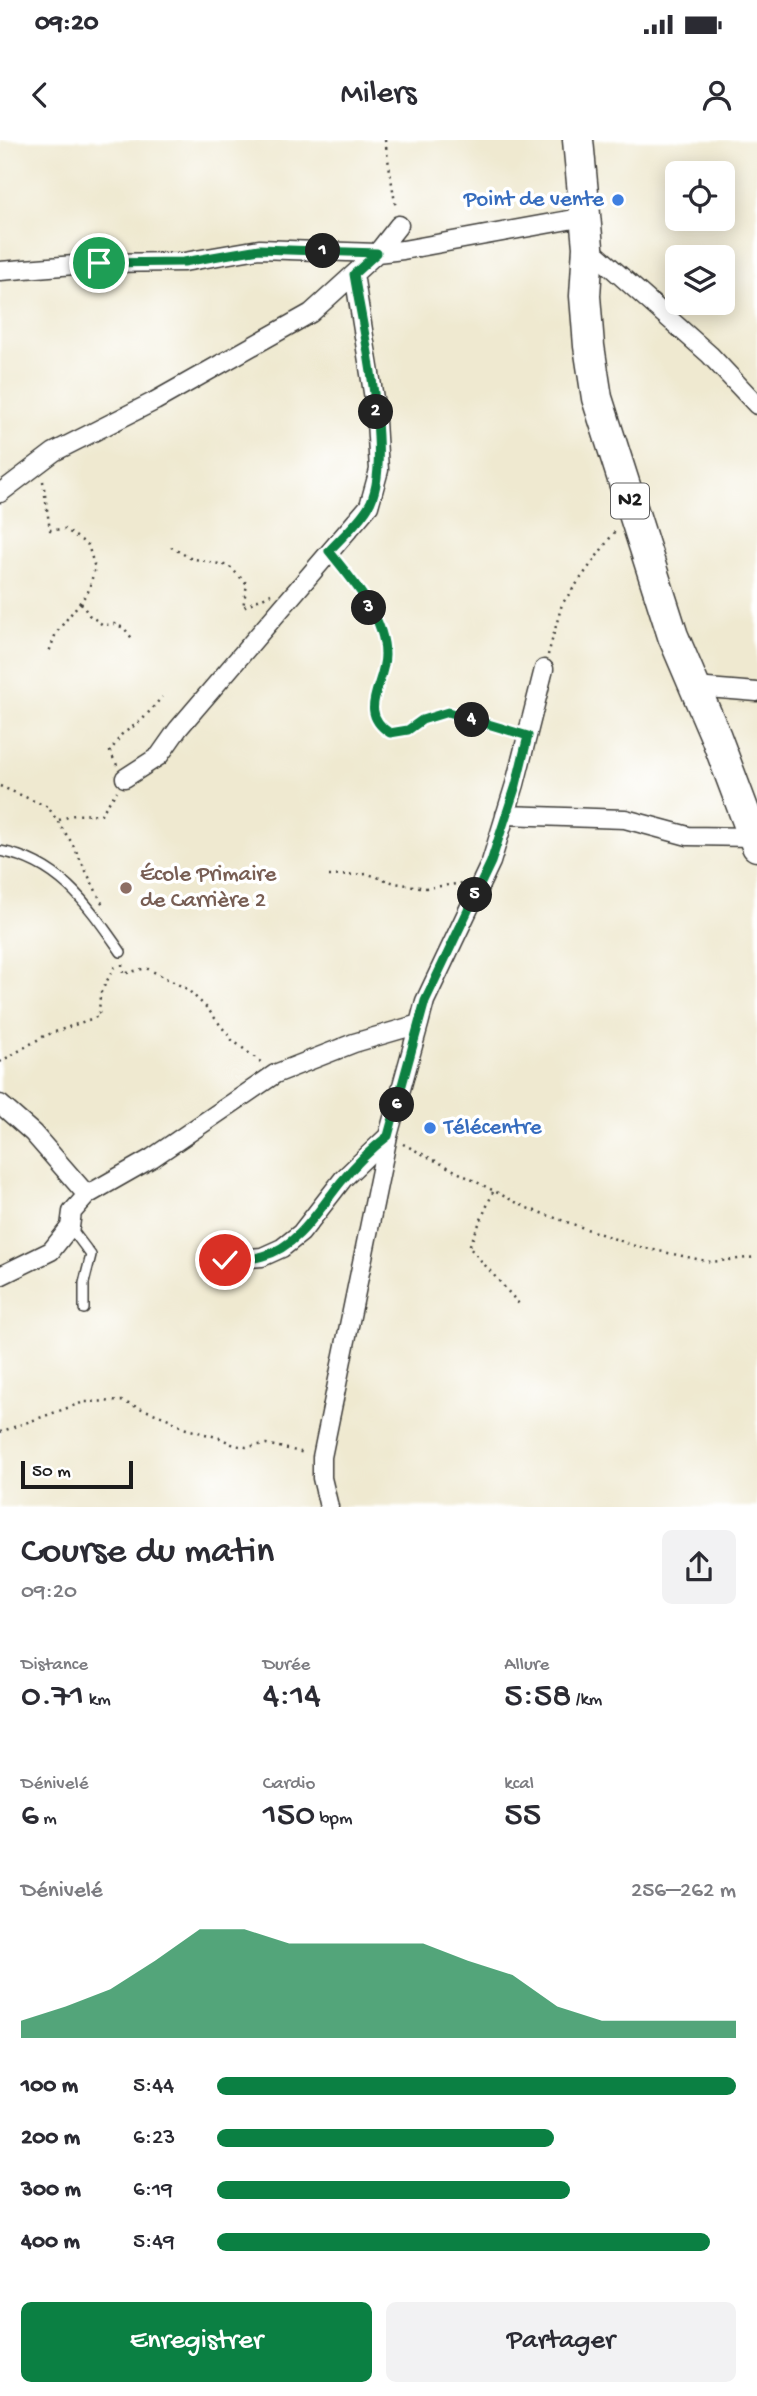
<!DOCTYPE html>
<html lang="fr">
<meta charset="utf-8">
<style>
body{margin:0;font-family:"Gochi Hand",sans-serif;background:#f2f2f3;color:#2b2b33;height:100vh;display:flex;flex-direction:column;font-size:26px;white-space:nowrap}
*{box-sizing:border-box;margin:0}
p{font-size:23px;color:#7c7c81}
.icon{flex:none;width:38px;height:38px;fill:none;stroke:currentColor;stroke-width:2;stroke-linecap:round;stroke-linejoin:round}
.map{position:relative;height:1367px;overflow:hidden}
.sheet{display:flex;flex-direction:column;background:#fff;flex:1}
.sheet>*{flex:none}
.controls{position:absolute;left:665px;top:21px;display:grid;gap:14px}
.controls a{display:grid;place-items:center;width:70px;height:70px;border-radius:10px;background:#fff;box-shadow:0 4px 18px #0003;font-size:35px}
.scale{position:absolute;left:21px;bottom:18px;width:112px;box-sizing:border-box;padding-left:7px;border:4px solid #1c1c1c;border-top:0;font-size:19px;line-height:24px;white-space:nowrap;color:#1c1c1c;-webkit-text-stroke:5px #fff;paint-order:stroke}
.pin{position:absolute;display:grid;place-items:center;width:60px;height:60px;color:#fff;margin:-30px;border:4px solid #fff;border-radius:50%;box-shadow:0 2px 7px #0007}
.km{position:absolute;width:35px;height:35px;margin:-18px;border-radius:50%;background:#222;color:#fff;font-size:19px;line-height:35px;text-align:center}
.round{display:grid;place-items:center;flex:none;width:74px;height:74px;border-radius:10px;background:#f2f2f3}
.head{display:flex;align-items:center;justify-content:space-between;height:119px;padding:0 21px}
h1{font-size:38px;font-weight:600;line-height:52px}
.figures{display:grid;grid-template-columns:repeat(3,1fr);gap:10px;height:119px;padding:7px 21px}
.figures div{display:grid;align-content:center}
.figures b{font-size:35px;font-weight:600}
.figures small{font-size:19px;font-weight:400}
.figures p{font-size:19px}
.chart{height:196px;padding:14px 21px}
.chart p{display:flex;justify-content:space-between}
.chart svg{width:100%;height:126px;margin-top:7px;fill:#0b8043;opacity:.7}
.action{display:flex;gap:14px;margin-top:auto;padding:14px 21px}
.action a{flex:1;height:80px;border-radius:10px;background:#0b8043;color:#fff;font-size:28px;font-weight:600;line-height:80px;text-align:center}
.action a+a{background:#f2f2f3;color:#2b2b33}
ul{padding:0 21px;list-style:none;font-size:23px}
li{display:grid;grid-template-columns:112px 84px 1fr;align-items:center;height:52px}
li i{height:18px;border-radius:9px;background:#0b8043}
.status{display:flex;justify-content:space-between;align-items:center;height:49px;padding:0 35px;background:#fff;direction:ltr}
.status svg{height:19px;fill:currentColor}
header{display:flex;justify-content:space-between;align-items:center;height:91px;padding:0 21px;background:#fff;font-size:32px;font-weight:600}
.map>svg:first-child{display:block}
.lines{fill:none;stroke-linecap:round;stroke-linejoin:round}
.service-casing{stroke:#3c3b37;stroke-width:12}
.minor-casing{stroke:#3c3b37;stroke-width:21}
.trunk-casing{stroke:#3c3b37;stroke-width:33}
.path{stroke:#3c3b37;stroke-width:2.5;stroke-dasharray:2 5;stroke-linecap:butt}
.service{stroke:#fff;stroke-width:9}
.minor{stroke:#fff;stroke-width:18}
.trunk{stroke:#fff;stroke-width:30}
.route-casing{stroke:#fff;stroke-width:14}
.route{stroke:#0b8043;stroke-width:9}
.shop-dot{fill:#3f7fe0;stroke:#fff;stroke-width:2.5}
.education-dot{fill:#8d6e63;stroke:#fff;stroke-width:2.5}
.labels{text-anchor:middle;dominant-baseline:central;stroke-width:7;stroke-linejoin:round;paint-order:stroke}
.shield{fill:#fff;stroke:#606060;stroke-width:2}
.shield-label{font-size:21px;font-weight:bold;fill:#1c1c1c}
.shop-label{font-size:23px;fill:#366cbe;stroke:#fff;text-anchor:end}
.education-label{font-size:23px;fill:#785e54;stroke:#fff;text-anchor:start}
</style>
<div class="status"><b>09:20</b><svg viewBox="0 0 49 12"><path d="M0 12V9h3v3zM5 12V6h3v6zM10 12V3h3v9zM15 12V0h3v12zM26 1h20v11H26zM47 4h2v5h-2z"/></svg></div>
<header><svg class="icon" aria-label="back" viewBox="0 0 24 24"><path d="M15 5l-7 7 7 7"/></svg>Milers<svg class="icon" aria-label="person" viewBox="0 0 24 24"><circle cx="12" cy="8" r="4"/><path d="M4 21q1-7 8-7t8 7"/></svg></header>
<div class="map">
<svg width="757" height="1367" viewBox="0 0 757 1367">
<rect width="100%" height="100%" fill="#fff"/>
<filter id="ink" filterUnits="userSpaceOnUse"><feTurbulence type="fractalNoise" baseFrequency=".0143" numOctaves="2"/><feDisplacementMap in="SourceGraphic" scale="14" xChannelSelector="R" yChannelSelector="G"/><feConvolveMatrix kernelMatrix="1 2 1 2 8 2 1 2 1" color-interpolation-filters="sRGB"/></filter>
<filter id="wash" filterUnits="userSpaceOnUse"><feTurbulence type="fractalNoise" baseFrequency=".00686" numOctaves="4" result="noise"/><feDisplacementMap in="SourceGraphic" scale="28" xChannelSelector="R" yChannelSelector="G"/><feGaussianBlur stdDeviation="1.57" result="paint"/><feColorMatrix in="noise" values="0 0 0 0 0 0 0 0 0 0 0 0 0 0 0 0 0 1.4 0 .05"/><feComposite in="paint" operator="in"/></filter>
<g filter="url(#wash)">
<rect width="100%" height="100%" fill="#efe9d0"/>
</g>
<g filter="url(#ink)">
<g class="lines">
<defs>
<path id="service" d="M 0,711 C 60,722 88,765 121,812
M 70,1087 L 91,1115 L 84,1143 L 84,1169"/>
<path id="minor" d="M 588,107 L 710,215 L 757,265
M 0,131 L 99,123 L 184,122 L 259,109 L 377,113 L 403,110 L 585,77
M 0,353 L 54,312 L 155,261 L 311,173 L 377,113 L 399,85
M 695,547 L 757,552
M 125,638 L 159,616 L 178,589 L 369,366 L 379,330 L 375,265 L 354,134
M 505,675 L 625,679 L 688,696 L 755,697
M 0,964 L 33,993 L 87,1055
M 225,1120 L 262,1117 L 282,1108 L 301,1093 L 343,1039 L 388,996
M 0,1136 L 51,1111 L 70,1087 L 72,1072 L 87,1055 L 152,1018 L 275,934 L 354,903 L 419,884
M 329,1367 L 322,1338 L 322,1317 L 388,996 L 419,884 L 425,861 L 491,722 L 515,644 L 544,529"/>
<path id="trunk" d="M 578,0 L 588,107 L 585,156 L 589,206 L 597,258 L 673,496 L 716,597 L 757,706"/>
</defs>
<use href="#service" class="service-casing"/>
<use href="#minor" class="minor-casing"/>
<use href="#trunk" class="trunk-casing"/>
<path class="path" d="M 385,0 L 396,69
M 43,341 L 50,390 L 65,389 L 88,405 L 95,428 L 88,452 L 56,493 L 48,515
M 171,407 L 190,418 L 229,426 L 247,444 L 243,467 L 271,454
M 340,424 C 355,444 375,468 382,494 C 383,500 385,509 385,515 C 385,545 356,572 390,593 L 408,590 L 422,580 L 448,572 L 511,591
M 81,463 L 89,475 L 103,485 L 114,484 L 124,488 L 134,501
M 548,515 L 562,464 L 615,391
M 117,625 L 110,612 L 121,595 L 142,580 L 162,557
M 0,646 L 48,667 L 72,703 L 103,765
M 59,680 L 74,675 L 101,674 L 117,651
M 329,736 L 368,734 L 395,743 L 426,748 L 464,743
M 122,824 L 123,834 L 146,828 L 187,849 L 207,868 L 232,900 L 262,923
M 0,922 L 44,896 L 99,876 L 100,854 L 117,822
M 403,1004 L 527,1068 L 635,1106 L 711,1122 L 757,1117
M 493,1052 L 469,1107 L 520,1165
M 0,1292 L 84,1262 L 121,1261 L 169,1279 L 183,1288 L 220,1298 L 234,1305 L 246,1307 L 266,1304 L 305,1313"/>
<use href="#service" class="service"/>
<use href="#minor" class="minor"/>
<use href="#trunk" class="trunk"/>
</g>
</g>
<g class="lines" filter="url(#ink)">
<defs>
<path id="route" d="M 99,123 L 184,122 L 259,109 L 377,113 L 354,134 C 362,185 395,325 368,367 C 358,383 342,397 329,411 C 352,440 385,476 385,515 C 385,545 356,571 390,593 L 408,590 L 422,580 L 448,572 L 528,596 L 516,645 L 491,722 L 425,861 L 388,996 C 371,1009 355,1025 341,1042 C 319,1069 299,1106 263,1116 C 251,1120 237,1119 225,1120"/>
</defs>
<use href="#route" class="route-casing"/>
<use href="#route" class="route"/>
</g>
<g class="shop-dot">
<circle cx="618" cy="60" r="7"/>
<circle cx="430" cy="988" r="7"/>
</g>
<circle class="education-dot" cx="126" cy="748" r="7"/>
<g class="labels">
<rect class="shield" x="611" y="343.5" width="38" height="35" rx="5"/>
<g class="shield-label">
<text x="630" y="361">N2</text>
</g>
<g class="shop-label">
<text x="604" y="60">Point de vente</text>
<text x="444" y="988" text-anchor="start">Télécentre</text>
</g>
<g class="education-label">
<text x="140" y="735">École Primaire<tspan x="140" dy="26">de Carrière 2</tspan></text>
</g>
</g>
</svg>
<div class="controls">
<a><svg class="icon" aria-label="locate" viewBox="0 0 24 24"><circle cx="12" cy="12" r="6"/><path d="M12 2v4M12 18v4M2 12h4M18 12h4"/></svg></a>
<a><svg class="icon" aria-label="layers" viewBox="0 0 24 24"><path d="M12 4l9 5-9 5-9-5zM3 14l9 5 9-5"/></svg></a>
</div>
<div class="scale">50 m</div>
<div class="pin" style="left:99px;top:123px;background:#1e9e55"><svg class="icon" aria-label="arrive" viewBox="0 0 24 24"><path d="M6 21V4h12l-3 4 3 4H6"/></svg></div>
<div class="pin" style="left:225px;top:1120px;background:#d93025"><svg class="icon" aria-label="check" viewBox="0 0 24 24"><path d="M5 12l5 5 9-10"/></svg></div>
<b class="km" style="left:323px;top:111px">1</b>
<b class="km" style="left:376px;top:272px">2</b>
<b class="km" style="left:369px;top:468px">3</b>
<b class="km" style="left:472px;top:580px">4</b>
<b class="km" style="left:475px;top:755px">5</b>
<b class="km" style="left:397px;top:965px">6</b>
</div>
<section class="sheet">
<div class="head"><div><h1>Course du matin</h1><p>09:20</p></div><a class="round"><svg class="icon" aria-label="share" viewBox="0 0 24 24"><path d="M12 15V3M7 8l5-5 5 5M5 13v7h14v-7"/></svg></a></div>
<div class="figures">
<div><p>Distance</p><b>0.71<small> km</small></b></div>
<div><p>Durée</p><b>4:14</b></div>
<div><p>Allure</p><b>5:58<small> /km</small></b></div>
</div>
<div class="figures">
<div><p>Dénivelé</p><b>6<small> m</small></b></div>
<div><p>Cardio</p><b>150<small> bpm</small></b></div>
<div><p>kcal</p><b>55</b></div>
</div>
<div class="chart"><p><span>Dénivelé</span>256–262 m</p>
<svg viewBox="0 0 160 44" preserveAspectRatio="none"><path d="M0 44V38L10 33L20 27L30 17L40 6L50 6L60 11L70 11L80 11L90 11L100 17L110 22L120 33L130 38L140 38L150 38L160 38V44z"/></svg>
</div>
<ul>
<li><b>100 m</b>5:44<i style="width:100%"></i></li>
<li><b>200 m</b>6:23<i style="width:65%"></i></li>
<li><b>300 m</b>6:19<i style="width:68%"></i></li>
<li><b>400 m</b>5:49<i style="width:95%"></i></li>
</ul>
<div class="action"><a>Enregistrer</a><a>Partager</a></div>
</section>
